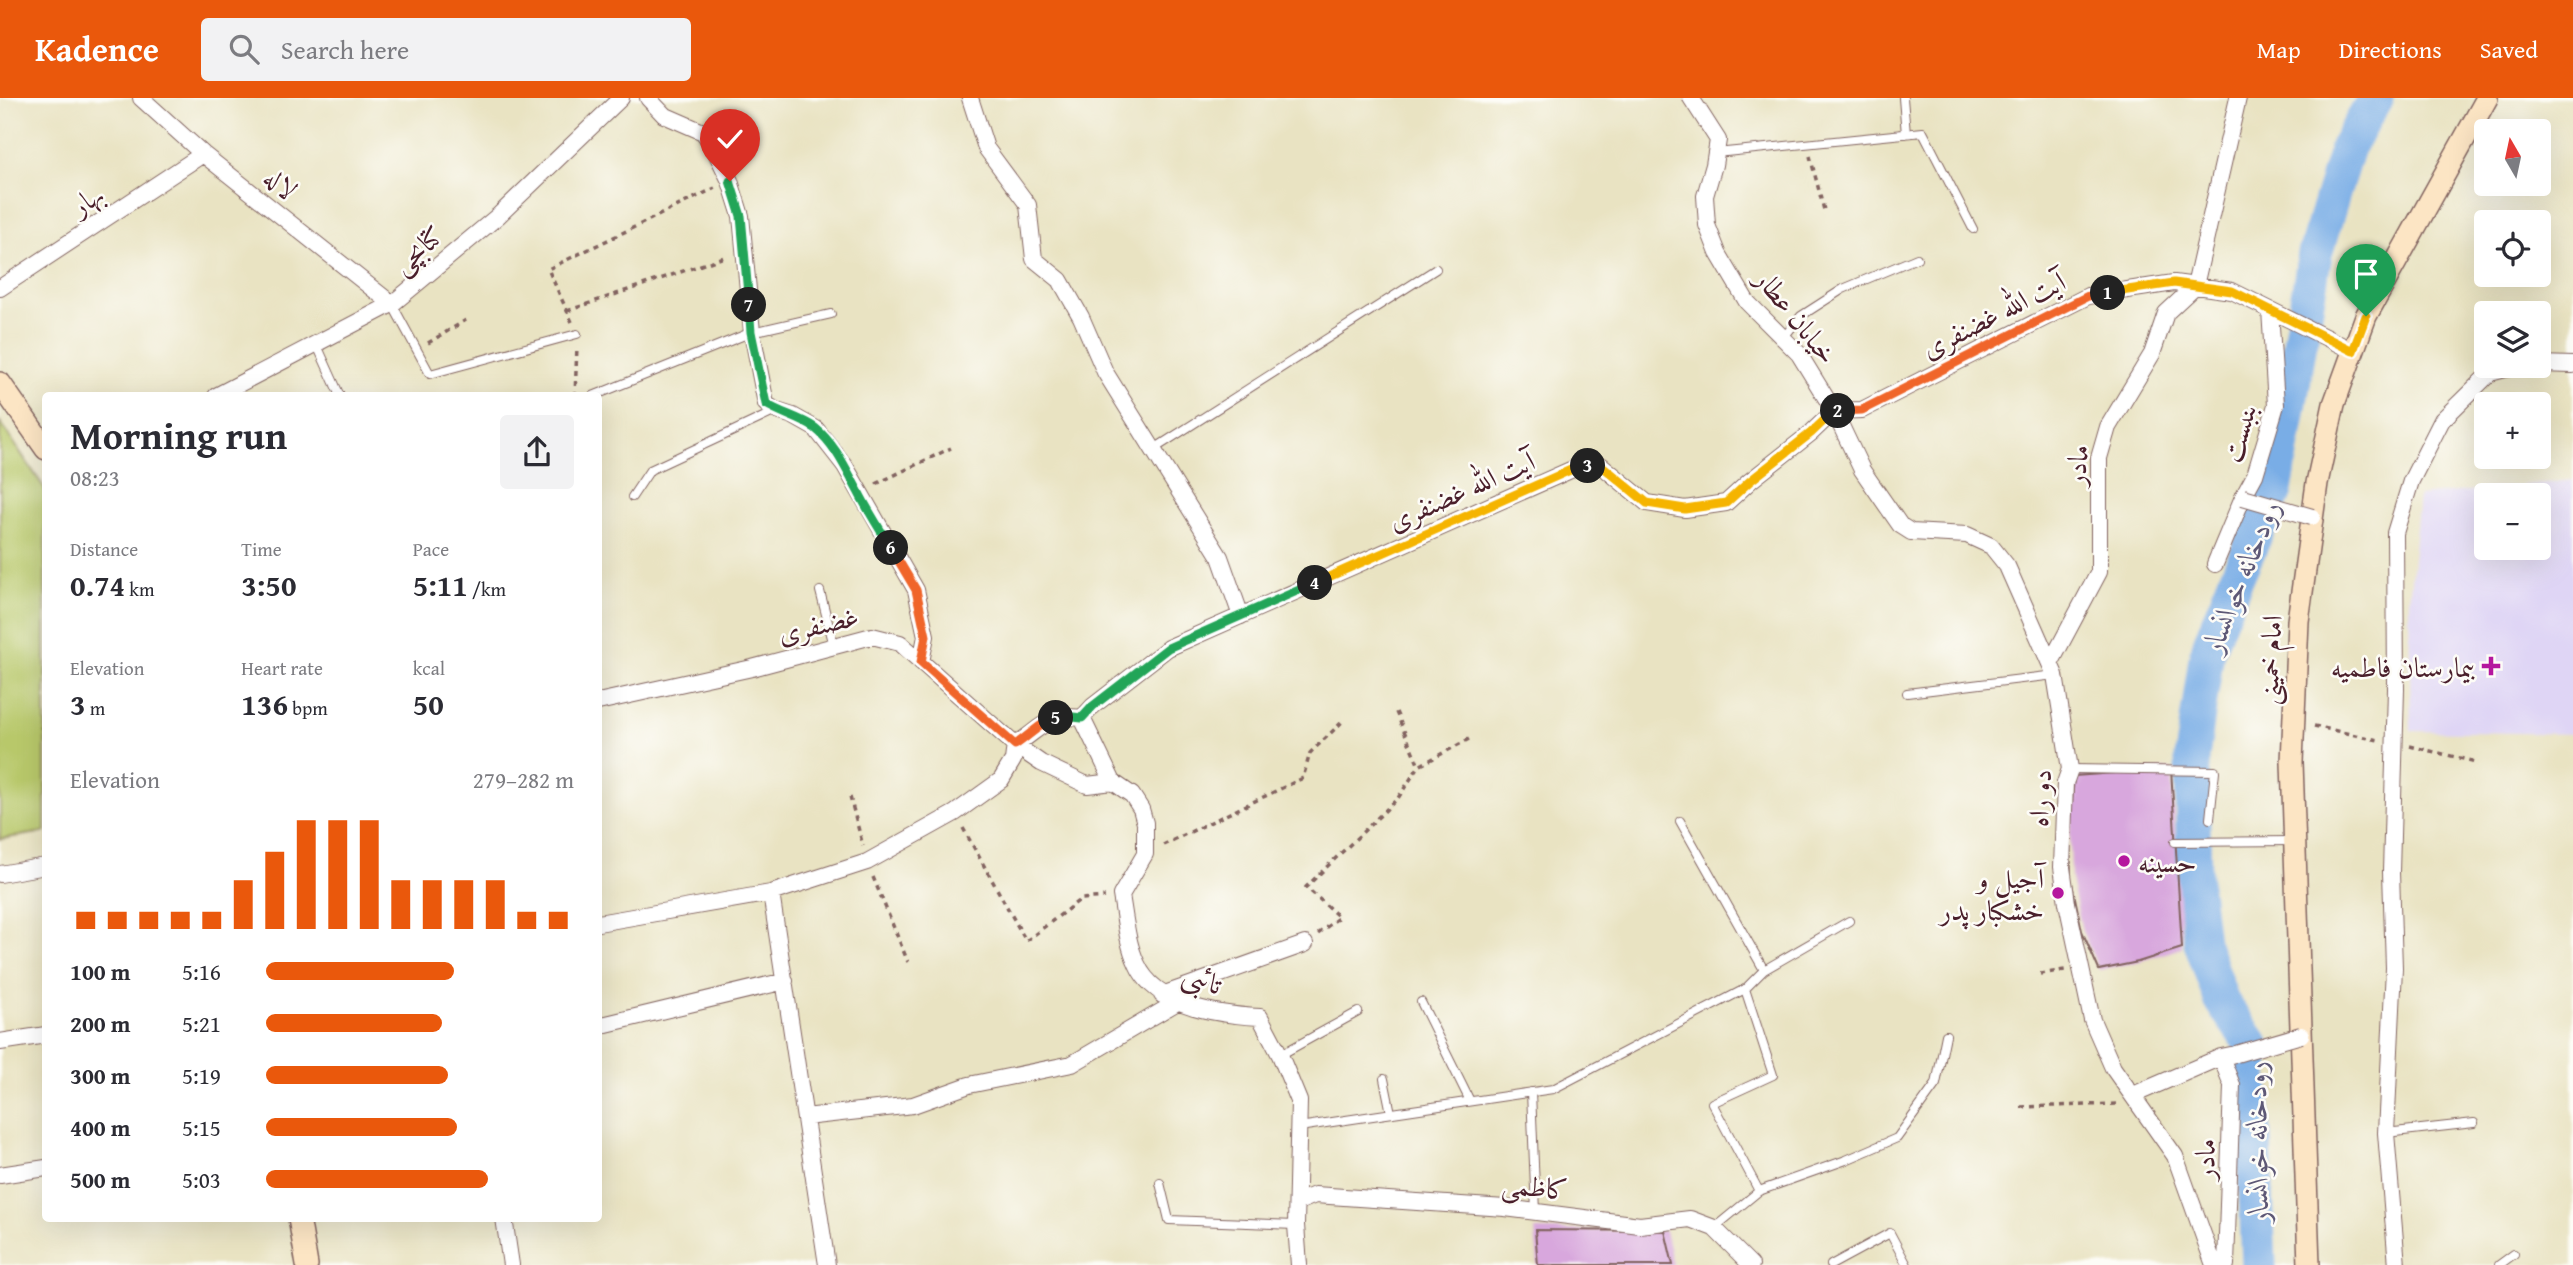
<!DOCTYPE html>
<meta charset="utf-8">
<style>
body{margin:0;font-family:"Gentium Book Plus",Amiri,serif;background:#f2f2f3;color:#2b2b33;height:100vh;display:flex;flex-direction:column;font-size:26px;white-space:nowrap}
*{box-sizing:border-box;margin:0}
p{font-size:23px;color:#7c7c81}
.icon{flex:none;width:38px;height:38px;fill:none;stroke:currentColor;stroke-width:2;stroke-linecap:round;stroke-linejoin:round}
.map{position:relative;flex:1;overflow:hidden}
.drawer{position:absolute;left:42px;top:294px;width:560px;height:830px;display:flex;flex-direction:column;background:#fff;border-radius:7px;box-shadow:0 7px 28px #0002}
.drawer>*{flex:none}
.needle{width:46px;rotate:351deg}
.tools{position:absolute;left:2474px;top:21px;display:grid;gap:14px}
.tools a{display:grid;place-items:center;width:77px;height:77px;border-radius:7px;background:#fff;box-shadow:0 7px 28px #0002;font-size:35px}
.pin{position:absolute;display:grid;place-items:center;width:60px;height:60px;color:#fff;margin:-72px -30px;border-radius:50% 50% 50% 0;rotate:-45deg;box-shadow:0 0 7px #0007}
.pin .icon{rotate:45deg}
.km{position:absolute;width:35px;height:35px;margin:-18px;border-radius:50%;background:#222;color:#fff;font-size:19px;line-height:35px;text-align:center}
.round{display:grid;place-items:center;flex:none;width:74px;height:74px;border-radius:7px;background:#f2f2f3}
.overview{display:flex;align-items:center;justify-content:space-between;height:119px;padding:0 28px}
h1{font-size:38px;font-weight:600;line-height:52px}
.figures{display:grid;grid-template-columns:repeat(3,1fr);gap:10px;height:119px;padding:7px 28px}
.figures div{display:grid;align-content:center}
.figures b{font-size:30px;font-weight:600}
.figures small{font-size:19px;font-weight:400}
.figures p{font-size:19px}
.chart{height:196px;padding:14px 28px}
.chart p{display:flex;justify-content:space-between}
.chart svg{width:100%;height:126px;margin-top:7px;stroke:#ea580c;stroke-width:6}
ul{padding:0 28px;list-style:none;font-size:23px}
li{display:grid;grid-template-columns:112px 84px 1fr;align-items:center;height:52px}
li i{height:18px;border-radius:9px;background:#ea580c}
header{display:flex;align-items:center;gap:42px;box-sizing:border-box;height:98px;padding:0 35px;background:#ea580c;color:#fff}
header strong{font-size:33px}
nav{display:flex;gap:38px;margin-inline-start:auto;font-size:24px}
.search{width:490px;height:63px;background:#f2f2f3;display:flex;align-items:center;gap:18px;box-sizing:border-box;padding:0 24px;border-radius:7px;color:#7c7c81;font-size:26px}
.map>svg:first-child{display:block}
.built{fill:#dfd5f5;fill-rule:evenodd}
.green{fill:#b8c86b;stroke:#81744b;stroke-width:2}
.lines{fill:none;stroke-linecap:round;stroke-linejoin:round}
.river{stroke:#79ade6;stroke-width:35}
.building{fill:#d8a7dd}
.lane-casing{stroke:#826460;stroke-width:10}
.street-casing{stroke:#826460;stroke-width:18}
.secondary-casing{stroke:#826460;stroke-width:24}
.path{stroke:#826460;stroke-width:3.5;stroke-dasharray:5 5;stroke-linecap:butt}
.lane{stroke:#fff;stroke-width:8}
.street{stroke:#fff;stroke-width:16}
.secondary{stroke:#fce5c4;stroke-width:21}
.street-bridge-casing{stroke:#826460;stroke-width:18;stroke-linecap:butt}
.street-bridge{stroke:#fff;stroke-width:16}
.split-1-casing{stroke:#fff;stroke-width:14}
.split-2-casing{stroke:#fff;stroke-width:14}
.split-3-casing{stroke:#fff;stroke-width:14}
.split-4-casing{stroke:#fff;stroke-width:14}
.split-5-casing{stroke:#fff;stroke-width:14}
.split-6-casing{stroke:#fff;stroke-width:14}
.split-7-casing{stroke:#fff;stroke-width:14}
.split-8-casing{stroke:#fff;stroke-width:14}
.split-1{stroke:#f5b400;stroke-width:9}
.split-2{stroke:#f0652b;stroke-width:9}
.split-3{stroke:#f5b400;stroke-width:9}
.split-4{stroke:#f5b400;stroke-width:9}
.split-5{stroke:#22a559;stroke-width:9}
.split-6{stroke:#f0652b;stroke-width:9}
.split-7{stroke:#22a559;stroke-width:9}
.split-8{stroke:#22a559;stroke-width:9}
.poi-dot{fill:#b5179e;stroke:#fdfcf7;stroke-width:2.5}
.labels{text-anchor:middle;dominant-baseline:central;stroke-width:5;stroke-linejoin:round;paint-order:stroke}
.street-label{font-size:28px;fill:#4a1f2b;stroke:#fdfcf7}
.poi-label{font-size:28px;fill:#4a1f2b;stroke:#fdfcf7;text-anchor:end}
.water-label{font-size:30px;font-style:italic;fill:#5d5876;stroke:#fdfcf7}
</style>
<header>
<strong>Kadence</strong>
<div class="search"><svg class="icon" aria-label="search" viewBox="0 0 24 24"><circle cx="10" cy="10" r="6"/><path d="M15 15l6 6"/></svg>Search here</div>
<nav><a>Map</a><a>Directions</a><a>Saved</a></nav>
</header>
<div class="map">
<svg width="2573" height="1167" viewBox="0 0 2573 1167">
<rect width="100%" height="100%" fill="#fdfcf7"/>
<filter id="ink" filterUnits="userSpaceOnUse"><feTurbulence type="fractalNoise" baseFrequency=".0143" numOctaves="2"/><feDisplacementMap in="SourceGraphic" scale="14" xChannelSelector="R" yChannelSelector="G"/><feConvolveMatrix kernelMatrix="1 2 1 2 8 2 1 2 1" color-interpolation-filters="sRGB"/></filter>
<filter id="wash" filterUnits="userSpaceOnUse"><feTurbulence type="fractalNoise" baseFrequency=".00686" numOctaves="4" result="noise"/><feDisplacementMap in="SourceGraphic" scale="28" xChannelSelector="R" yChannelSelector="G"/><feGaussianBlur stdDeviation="1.57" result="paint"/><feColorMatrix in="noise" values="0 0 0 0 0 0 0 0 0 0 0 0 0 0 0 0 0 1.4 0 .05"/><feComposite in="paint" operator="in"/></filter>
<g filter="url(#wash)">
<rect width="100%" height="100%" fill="#e9e3c2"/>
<path class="built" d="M 2573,382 L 2573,636 L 2411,633 L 2409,504 L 2419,398 ZM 2487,397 L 2539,397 L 2539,450 L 2487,450 Z"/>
<path class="green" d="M 0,324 L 45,391 L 45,734 L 0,741 Z"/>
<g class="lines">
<path class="river" d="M 2259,1167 L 2251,971 L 2253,948 L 2222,904 L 2201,844 L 2194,785 L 2192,659 L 2207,553 L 2235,483 L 2275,392 L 2315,156 L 2347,49 L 2376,0"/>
</g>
<g id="blocks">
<path class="building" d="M 2171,671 L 2182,850 L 2138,864 L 2099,872 L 2082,833 L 2071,781 L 2070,734 L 2074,678 Z
M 1535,1132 L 1665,1133 L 1673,1167 L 1538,1167 Z"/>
</g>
</g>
<g filter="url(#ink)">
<use href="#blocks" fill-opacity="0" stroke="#826460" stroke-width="2"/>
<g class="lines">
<defs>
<path id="lane" d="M 1903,0 L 1906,36
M 1716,55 L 1923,34 L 1973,131
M 392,206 L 430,276 L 577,236
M 1783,240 L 1801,218 L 1843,191 L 1917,160
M 316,245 L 340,298
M 593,298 L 752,234 L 831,216
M 1154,351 L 1436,171
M 632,399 L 650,372 L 776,313
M 820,493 L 834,548
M 1907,595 L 2055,577
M 2070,671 L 2215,673 L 2210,721
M 1680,723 L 1764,872 L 1745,891
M 2175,744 L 2295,743
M 1764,872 L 1849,823
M 1421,904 L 1470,1003
M 1280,957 L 1358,914
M 1384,981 L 1391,1015
M 1531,994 L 1536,1114
M 1299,1029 L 1553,991 L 1745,891 L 1773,977 L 1712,1005 L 1759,1093
M 2386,1035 L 2474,1025
M 1160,1085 L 1169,1122 L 1296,1127
M 1714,1130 L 1759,1093 L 1846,1062 L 1897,1040 L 1936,986 L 1946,937
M 1831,1167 L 1890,1135 L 1907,1167
M 2499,1167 L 2514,1156"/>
<path id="street" d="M 141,0 L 203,56 L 392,206
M 648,0 L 664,17 L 703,34 L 712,46 L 730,83 L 741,118 L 752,234 L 766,306 L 777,313 L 793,318 L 816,331 L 845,368 L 916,492 L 926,538 L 921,564
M 970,0 L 986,50 L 1028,107 L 1034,161 L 1060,182 L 1081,219 L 1105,274 L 1220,459 L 1241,518
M 1691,0 L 1718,42 L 1714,67 L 1705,98 L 1707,127 L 1718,155 L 1747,204 L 1799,256 L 1834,313 L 1862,372 L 1900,427 L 1911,434 L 1967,437 L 1991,448 L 2007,468 L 2055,577 L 2070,671 L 2065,685 L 2062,769 L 2067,805 L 2092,922 L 2113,970 L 2175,1058 L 2214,1167
M 0,190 L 203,56
M 2539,266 L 2573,267
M 216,298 L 392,206 L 498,118 L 621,0
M 2215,466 L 2243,399 L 2255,377 L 2276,307 L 2270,212
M 2050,566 L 2099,474 L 2099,360 L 2108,329 L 2152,256 L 2166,215 L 2195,188 L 2238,0
M 598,604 L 752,570 L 872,538 L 900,545 L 1015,647 L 1041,665 L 1087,687 L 1113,684
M 0,776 L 46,768
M 771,795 L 827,1167
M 598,825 L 771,795 L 867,764 L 955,715 L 1001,682 L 1013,662 L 1015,647 C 1042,630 1046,616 1082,620
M 1162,897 L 1305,846
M 598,928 L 785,883
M 0,944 L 46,937
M 2221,959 L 2232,987 L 2226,1167
M 2133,997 L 2221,959 L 2231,957
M 805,1019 L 913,1007 L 969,987 L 1072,966 L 1179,903
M 0,1077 L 46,1070
M 1298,1104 L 1315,1097 L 1505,1110 L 1640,1127 L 1690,1121 L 1714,1130 L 1751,1167
M 504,1120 L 511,1167
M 1299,1167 L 1296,1127 L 1299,1003 L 1280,957 L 1260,919 C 1219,917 1155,908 1137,866 C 1127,845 1125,820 1121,797 L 1145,756 L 1145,725 L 1141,711 L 1132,697 L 1113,684 L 1082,620 L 1093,608 L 1168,550 L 1575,370 L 1601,367 L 1647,405 L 1685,411 L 1726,405 L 1750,383 L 1811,335 L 1834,313 L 1862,312 L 2088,198 L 2174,185 L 2232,193 L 2353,253
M 2397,1167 L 2386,1035 L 2394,870 L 2391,774 L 2396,591 L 2395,435 L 2411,383 L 2442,322 L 2490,275 L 2517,268"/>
<path id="secondary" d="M 0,285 L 46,351
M 299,1120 L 307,1167
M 2309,1167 L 2292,664 L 2298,523 L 2317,385 L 2334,306 L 2366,218 L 2487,0"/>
</defs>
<use href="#lane" class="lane-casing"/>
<use href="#street" class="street-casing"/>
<use href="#secondary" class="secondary-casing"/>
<path class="path" d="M 1810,58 L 1824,112
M 567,213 L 727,158
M 572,224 L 548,171 L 715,90
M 428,245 L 466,222
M 575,298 L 577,248
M 876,386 L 951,350
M 1396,614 L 1419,668
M 2314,628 L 2378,642
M 2410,648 L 2476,664
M 850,699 L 863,748
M 963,730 L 1026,843 L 1081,801 L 1105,799
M 1163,747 L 1303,680 L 1310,655 L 1342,624
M 873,779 L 908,864
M 1318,836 L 1339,819 L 1306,789 L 1398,700 L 1419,668 L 1469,641
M 2040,876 L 2065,872
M 2021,1009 L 2117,1006"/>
<use href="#lane" class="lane"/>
<use href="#street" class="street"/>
<use href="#secondary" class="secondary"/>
<defs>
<path id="street-bridge" d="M 2243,399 L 2312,419
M 2236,956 L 2301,937"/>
</defs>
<use href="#street-bridge" class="street-bridge-casing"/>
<use href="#street-bridge" class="street-bridge"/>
</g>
</g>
<g class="lines" filter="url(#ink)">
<defs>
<path id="split-1" d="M 2108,195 L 2174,185 L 2232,193 L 2353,253 L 2366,218"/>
<path id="split-2" d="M 1838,313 L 1862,312 L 2088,198 L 2108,195"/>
<path id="split-3" d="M 1588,368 L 1601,367 L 1647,405 L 1685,411 L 1726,405 L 1750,383 L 1811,335 L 1834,313 L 1838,313"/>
<path id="split-4" d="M 1315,485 L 1575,370 L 1588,368"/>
<path id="split-5" d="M 1056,620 L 1064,618 L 1082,620 L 1093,608 L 1168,550 L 1315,485"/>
<path id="split-6" d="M 891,450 L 916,492 L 926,538 L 921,564 L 1015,647 C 1028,639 1041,624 1056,620"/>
<path id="split-7" d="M 749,207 L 751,234 L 766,306 C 782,316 799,319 815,330 C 835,346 846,371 858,393 C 868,413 880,431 891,450"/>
<path id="split-8" d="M 730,83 L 741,118 L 749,207"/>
</defs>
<use href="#split-1" class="split-1-casing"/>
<use href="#split-2" class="split-2-casing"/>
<use href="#split-3" class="split-3-casing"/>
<use href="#split-4" class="split-4-casing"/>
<use href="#split-5" class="split-5-casing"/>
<use href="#split-6" class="split-6-casing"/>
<use href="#split-7" class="split-7-casing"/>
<use href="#split-8" class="split-8-casing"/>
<use href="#split-1" class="split-1"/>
<use href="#split-2" class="split-2"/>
<use href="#split-3" class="split-3"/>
<use href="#split-4" class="split-4"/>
<use href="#split-5" class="split-5"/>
<use href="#split-6" class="split-6"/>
<use href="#split-7" class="split-7"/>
<use href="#split-8" class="split-8"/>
</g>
<g class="poi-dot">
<path d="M2487.5 557.5h7v7h7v7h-7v7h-7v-7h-7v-7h7z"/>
<circle cx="2124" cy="763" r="7"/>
<circle cx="2058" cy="795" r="7"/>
</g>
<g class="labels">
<g class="street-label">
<text transform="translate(281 85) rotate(38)">لاله</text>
<text transform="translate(87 101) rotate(-33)">بهار</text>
<text transform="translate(417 151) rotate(-40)">کتابچی</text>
<text transform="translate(1993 216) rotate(-27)">آیت الله غضنفری</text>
<text transform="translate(1797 218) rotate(51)">خیابان عطار</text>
<text transform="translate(2238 335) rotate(-74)">بنبست</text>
<text transform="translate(2076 367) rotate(-84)">مادر</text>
<text transform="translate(1461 392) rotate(-24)">آیت الله غضنفری</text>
<text transform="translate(818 526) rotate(-13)">غضنفری</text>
<text transform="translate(2269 562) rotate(-87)">امام خمینی</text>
<text transform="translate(2039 700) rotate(-86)">دو راه</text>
<text transform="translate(1202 881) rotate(16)">تائبی</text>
<text transform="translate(2204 1061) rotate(-88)">مادر</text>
<text transform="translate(1535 1088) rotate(6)">کاظمی</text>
</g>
<g class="poi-label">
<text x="2475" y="568">بیمارستان فاطمیه</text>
<text x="2138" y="763" text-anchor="start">حسینه</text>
<text x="2044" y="779">آجیل و<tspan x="2044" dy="32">خشکبار پدر</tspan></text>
</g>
<g class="water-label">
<text transform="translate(2240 478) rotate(-68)">رودخانه خوانسار</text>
<text transform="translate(2256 1044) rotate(-91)">رودخانه خوانسار</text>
</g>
</g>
</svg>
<div class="tools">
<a><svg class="needle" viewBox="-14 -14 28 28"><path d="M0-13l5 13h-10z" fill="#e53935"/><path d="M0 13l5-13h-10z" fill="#7c7c81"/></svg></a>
<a><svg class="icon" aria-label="locate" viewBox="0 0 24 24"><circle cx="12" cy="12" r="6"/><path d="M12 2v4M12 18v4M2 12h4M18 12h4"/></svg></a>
<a><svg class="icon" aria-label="layers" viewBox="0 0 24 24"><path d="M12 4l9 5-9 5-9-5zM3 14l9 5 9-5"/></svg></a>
<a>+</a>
<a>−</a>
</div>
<div class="pin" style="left:2366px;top:218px;background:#1e9e55"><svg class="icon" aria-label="arrive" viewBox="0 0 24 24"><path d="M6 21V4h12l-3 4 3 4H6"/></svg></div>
<div class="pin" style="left:730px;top:83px;background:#d93025"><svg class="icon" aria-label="check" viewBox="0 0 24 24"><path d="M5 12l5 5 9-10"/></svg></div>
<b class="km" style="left:2108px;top:195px">1</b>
<b class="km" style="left:1838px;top:313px">2</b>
<b class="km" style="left:1588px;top:368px">3</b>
<b class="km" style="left:1315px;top:485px">4</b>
<b class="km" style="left:1056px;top:620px">5</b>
<b class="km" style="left:891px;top:450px">6</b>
<b class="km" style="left:749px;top:207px">7</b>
<section class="drawer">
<div class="overview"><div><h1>Morning run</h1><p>08:23</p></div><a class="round"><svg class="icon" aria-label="share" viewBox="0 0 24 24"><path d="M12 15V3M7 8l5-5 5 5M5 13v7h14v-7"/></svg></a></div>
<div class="figures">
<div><p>Distance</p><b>0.74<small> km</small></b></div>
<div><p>Time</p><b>3:50</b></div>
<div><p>Pace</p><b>5:11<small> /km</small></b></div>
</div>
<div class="figures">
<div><p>Elevation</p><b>3<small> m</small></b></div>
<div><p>Heart rate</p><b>136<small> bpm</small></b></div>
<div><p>kcal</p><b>50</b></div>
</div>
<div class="chart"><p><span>Elevation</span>279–282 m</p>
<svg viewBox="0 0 160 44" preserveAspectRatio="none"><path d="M5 44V38M15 44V38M25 44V38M35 44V38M45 44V38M55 44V27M65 44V17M75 44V6M85 44V6M95 44V6M105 44V27M115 44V27M125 44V27M135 44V27M145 44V38M155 44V38"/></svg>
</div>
<ul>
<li><b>100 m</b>5:16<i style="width:61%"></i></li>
<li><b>200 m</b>5:21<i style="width:57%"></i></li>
<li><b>300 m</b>5:19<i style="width:59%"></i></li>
<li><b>400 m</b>5:15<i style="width:62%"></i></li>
<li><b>500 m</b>5:03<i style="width:72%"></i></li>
</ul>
</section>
</div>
